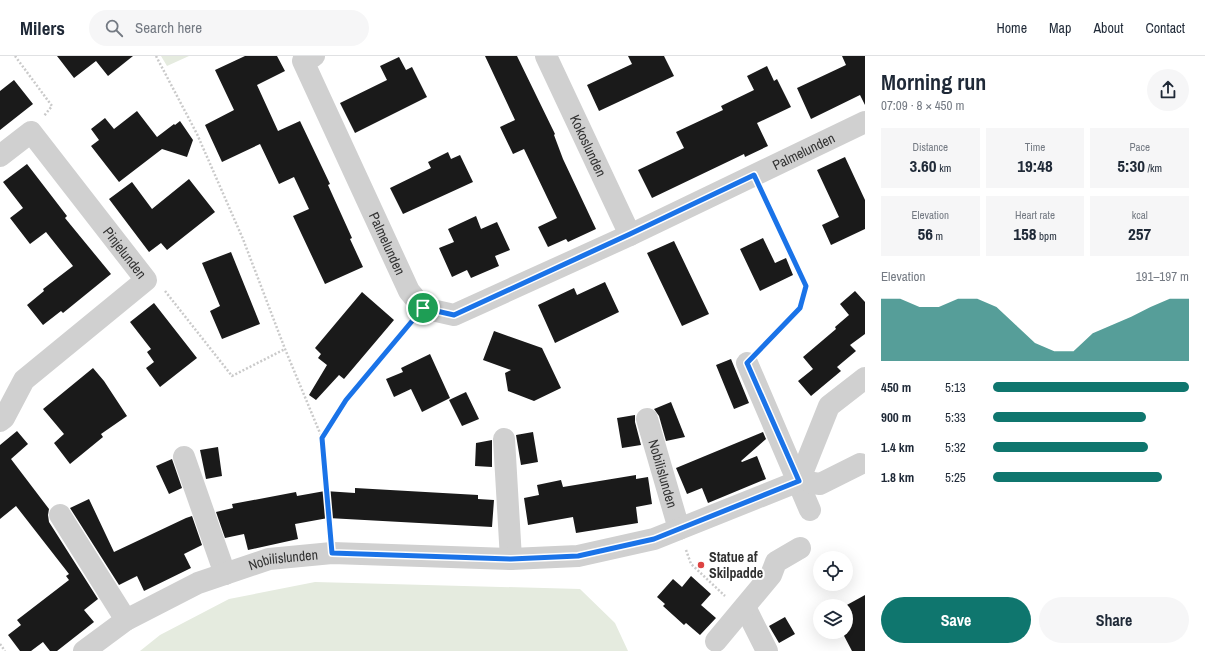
<!DOCTYPE html>
<meta charset="utf-8">
<style>
body{margin:0;font-family:"Archivo Narrow",sans-serif;background:#f6f6f7;color:#1f2937;height:100vh;display:flex;flex-direction:column;font-size:15px;white-space:nowrap}
*{box-sizing:border-box;margin:0}
p{font-size:13px;color:#747a83}
.icon{flex:none;width:22px;height:22px;fill:none;stroke:currentColor;stroke-width:2;stroke-linecap:round;stroke-linejoin:round}
.map{position:relative;flex:1;overflow:hidden}
.panel{display:flex;flex-direction:column;background:#fff;width:340px}
.panel>*{flex:none}
.fabs{position:absolute;left:813px;top:495px;display:grid;gap:8px}
.fabs a{display:grid;place-items:center;width:40px;height:40px;border-radius:50%;background:#fff;box-shadow:0 4px 16px #0002;font-size:20px}
.pin{position:absolute;display:grid;place-items:center;width:34px;height:34px;color:#fff;margin:-17px;border:2px solid #fff;border-radius:50%;box-shadow:0 1px 4px #0007}
.round{display:grid;place-items:center;flex:none;width:42px;height:42px;border-radius:21px;background:#f6f6f7}
.headline{display:flex;align-items:center;justify-content:space-between;height:68px;padding:0 16px}
h1{font-size:22px;font-weight:800;line-height:30px}
.metrics{display:grid;grid-template-columns:repeat(3,1fr);gap:6px;height:68px;padding:4px 16px}
.metrics div{display:grid;align-content:center;border-radius:0px;background:#f6f6f7;text-align:center}
.metrics b{font-size:17px;font-weight:800}
.metrics small{font-size:11px;font-weight:400}
.metrics p{font-size:11px}
.chart{height:112px;padding:8px 16px}
.chart p{display:flex;justify-content:space-between}
.chart svg{width:100%;height:72px;margin-top:4px;fill:#0f766e;opacity:.7}
.primary-button{display:flex;gap:8px;margin-top:auto;padding:8px 16px}
.primary-button a{flex:1;height:46px;border-radius:24px;background:#0f766e;color:#fff;font-size:16px;font-weight:800;line-height:46px;text-align:center}
.primary-button a+a{background:#f6f6f7;color:#1f2937}
ul{padding:0 16px;list-style:none;font-size:13px}
li{display:grid;grid-template-columns:64px 48px 1fr;align-items:center;height:30px}
li i{height:10px;border-radius:5px;background:#0f766e}
header{display:flex;align-items:center;gap:24px;box-sizing:border-box;height:56px;padding:0 20px;background:#fff;border-bottom:1px solid #e0e1e3}
header strong{font-size:19px}
nav{display:flex;gap:22px;margin-inline-start:auto;font-size:14px}
.search{width:280px;height:36px;background:#f6f6f7;display:flex;align-items:center;gap:10px;box-sizing:border-box;padding:0 14px;border-radius:22px;color:#747a83;font-size:15px}
main{display:flex;flex:1;min-height:0}
.map>svg:first-child{display:block}
.green{fill:#e5ebdf}
.building{fill:#1a1a1a}
.lines{fill:none;stroke-linecap:round;stroke-linejoin:round}
.path{stroke:#cacaca;stroke-width:2.5;stroke-dasharray:2 2;stroke-linecap:butt}
.minor{stroke:#d0d0d0;stroke-width:22}
.route-casing{stroke:#fff;stroke-width:8}
.route{stroke:#1a73e8;stroke-width:5}
.poi-dot{fill:#dd4342;stroke:#fff;stroke-width:1.5}
.labels{text-anchor:middle;dominant-baseline:central;stroke-width:4;stroke-linejoin:round;paint-order:stroke}
.street-label{font-size:14px;fill:#333;stroke:#fff}
.poi-label{font-size:14px;font-weight:bold;fill:#333;stroke:#fff;text-anchor:start}
</style>
<header>
<strong>Milers</strong>
<div class="search"><svg class="icon" aria-label="search" viewBox="0 0 24 24"><circle cx="10" cy="10" r="6"/><path d="M15 15l6 6"/></svg>Search here</div>
<nav><a>Home</a><a>Map</a><a>About</a><a>Contact</a></nav>
</header>
<main>
<div class="map">
<svg width="865" height="595" viewBox="0 0 865 595">
<rect width="100%" height="100%" fill="#fff"/>
<path class="green" d="M 161,0 L 189,0 L 167,10 Z
M 315,526 L 580,533 L 615,567 L 628,595 L 140,595 L 160,579 L 229,543 Z"/>
<path class="building" d="M 57,0 L 133,0 L 108,20 L 96,5 L 74,22 Z
M 245,0 L 277,0 L 285,15 L 257,29 L 278,75 L 300,65 L 330,128 L 328,129 L 352,182 L 350,183 L 363,211 L 325,228 L 293,160 L 309,153 L 294,121 L 279,128 L 260,88 L 222,106 L 205,69 L 234,54 L 215,14 Z
M 485,0 L 517,0 L 555,78 L 554,79 L 563,103 L 596,173 L 568,186 L 566,183 L 548,191 L 538,171 L 557,162 L 524,93 L 513,98 L 500,71 L 515,64 Z
M 628,0 L 664,0 L 674,20 L 599,55 L 587,29 L 632,8 Z
M 842,0 L 865,0 L 865,49 L 860,39 L 811,63 L 797,32 L 846,9 Z
M 399,1 L 406,14 L 412,11 L 427,41 L 355,77 L 340,47 L 387,24 L 380,10 Z
M 767,10 L 774,25 L 777,23 L 791,51 L 757,67 L 768,90 L 745,101 L 744,98 L 652,142 L 638,114 L 684,92 L 676,76 L 723,54 L 721,50 L 754,34 L 747,20 Z
M 14,24 L 33,48 L 0,74 L 0,35 Z
M 137,55 L 157,81 L 174,68 L 175,69 L 180,65 L 193,84 L 187,101 L 162,93 L 119,126 L 91,90 L 99,84 L 91,73 L 105,62 L 114,73 Z
M 448,96 L 451,103 L 460,99 L 473,126 L 403,158 L 390,132 L 431,112 L 428,106 Z
M 845,101 L 865,144 L 865,173 L 831,189 L 822,169 L 839,161 L 817,114 Z
M 27,108 L 67,160 L 65,162 L 111,218 L 63,257 L 61,255 L 43,269 L 27,249 L 44,235 L 43,233 L 73,210 L 46,176 L 30,188 L 10,162 L 23,152 L 3,126 Z
M 189,123 L 215,156 L 167,194 L 161,187 L 149,196 L 109,143 L 132,126 L 152,153 Z
M 476,160 L 481,173 L 497,166 L 510,194 L 495,200 L 499,210 L 471,222 L 467,214 L 452,221 L 439,192 L 454,186 L 448,173 Z
M 763,182 L 775,207 L 786,202 L 793,219 L 760,235 L 740,193 Z
M 674,185 L 709,258 L 682,270 L 647,197 Z
M 231,196 L 260,268 L 222,283 L 210,255 L 220,250 L 202,207 Z
M 605,226 L 619,256 L 555,287 L 538,249 L 574,232 L 577,239 Z
M 855,235 L 865,246 L 865,278 L 850,289 L 856,295 L 837,311 L 841,315 L 811,340 L 798,325 L 813,313 L 803,301 L 836,273 L 835,271 L 849,259 L 840,248 Z
M 362,236 L 394,264 L 344,323 L 339,319 L 316,344 L 309,339 L 327,309 L 318,302 L 321,298 L 315,292 Z
M 154,247 L 197,302 L 160,331 L 146,312 L 154,306 L 147,296 L 151,293 L 130,266 Z
M 494,275 L 542,292 L 561,332 L 534,345 L 508,335 L 505,317 L 511,314 L 483,304 Z
M 430,298 L 450,342 L 422,356 L 411,333 L 394,341 L 386,323 L 403,316 L 401,312 Z
M 731,303 L 749,347 L 734,353 L 716,309 Z
M 93,312 L 104,325 L 127,360 L 101,378 L 103,381 L 70,408 L 54,387 L 64,378 L 43,353 Z
M 466,336 L 479,363 L 462,370 L 449,344 Z
M 671,346 L 685,381 L 666,385 L 659,360 L 654,353 Z
M 635,359 L 635,366 L 641,389 L 622,392 L 617,362 Z
M 17,375 L 28,388 L 11,403 L 49,453 L 48,459 L 49,466 L 98,543 L 84,554 L 94,566 L 57,595 L 50,595 L 43,586 L 31,595 L 20,595 L 8,579 L 21,569 L 17,564 L 69,524 L 66,520 L 69,518 L 16,450 L 0,463 L 0,389 Z
M 533,376 L 538,406 L 521,409 L 516,379 Z
M 763,376 L 766,383 L 741,405 L 742,406 L 757,400 L 766,423 L 708,447 L 702,432 L 687,438 L 676,412 Z
M 492,384 L 492,411 L 475,410 L 476,387 Z
M 218,391 L 222,420 L 206,423 L 200,394 Z
M 172,403 L 182,432 L 169,438 L 156,410 Z
M 636,419 L 636,423 L 648,421 L 652,448 L 636,451 L 638,467 L 576,477 L 573,461 L 528,469 L 524,442 L 539,439 L 537,429 L 561,424 L 563,431 Z
M 355,432 L 478,439 L 478,443 L 494,444 L 492,471 L 328,462 L 295,468 L 298,483 L 248,494 L 244,478 L 225,482 L 216,456 L 233,452 L 232,448 L 296,436 L 297,440 L 325,435 L 355,437 Z
M 89,443 L 114,496 L 186,462 L 192,460 L 202,489 L 184,498 L 191,512 L 144,535 L 137,520 L 119,529 L 70,452 Z
M 691,520 L 711,538 L 701,549 L 716,562 L 700,579 L 686,567 L 684,569 L 663,550 L 665,548 L 657,541 L 673,523 L 682,531 Z
M 865,539 L 865,595 L 852,595 L 842,576 L 846,576 L 846,550 L 845,550 Z
M 785,561 L 795,578 L 779,587 L 769,570 Z"/>
<g class="lines">
<path class="path" d="M 15,0 L 52,50 L 44,60
M 156,0 L 197,78 L 243,183 L 285,293 L 322,382 L 330,476
M 165,235 L 232,320 L 285,293
M 763,291 L 800,252 L 806,230 L 764,140
M 322,382 L 346,344 L 410,268
M 686,494 L 691,508 L 725,540
M 0,588 L 5,595"/>
<g class="minor">
<path id="s1" d="M 314,0 L 303,5 L 409,235 L 423,252 L 454,259 L 630,179 L 865,66"/>
<path id="s2" d="M 546,0 L 630,179"/>
<path id="s3" d="M 0,100 L 31,76 L 146,224 L 24,324 L 4,362 L 0,365"/>
<path d="M 747,307 L 810,454"/>
<path id="s4" d="M 647,363 L 679,473"/>
<path d="M 504,383 L 511,503"/>
<path d="M 184,401 L 225,518"/>
<path d="M 799,425 L 820,428 L 860,408"/>
<path d="M 60,459 L 126,564"/>
<path d="M 745,551 L 767,595"/>
<path d="M 716,585 L 771,519 L 776,506 L 800,492"/>
<path id="s5" d="M 84,595 L 126,564 L 198,527 L 269,503 L 332,497 L 511,503 L 578,500 L 654,483 L 799,425 L 829,350 L 865,322"/>
</g>
</g>
<g class="lines">
<defs>
<path id="route" d="M 754,119 L 806,230 L 800,252 L 747,307 L 799,425 L 654,483 L 578,500 L 511,503 L 332,497 L 322,382 L 346,344 L 423,252 L 454,259 L 630,178 Z"/>
</defs>
<use href="#route" class="route-casing"/>
<use href="#route" class="route"/>
</g>
<circle class="poi-dot" cx="701" cy="509" r="4"/>
<g class="labels">
<g class="street-label">
<text stroke="none"><textPath href="#s2" startOffset="99">Kokoslunden</textPath></text>
<text stroke="none"><textPath href="#s1" startOffset="705">Palmelunden</textPath></text>
<text stroke="none"><textPath href="#s1" startOffset="213">Palmelunden</textPath></text>
<text stroke="none"><textPath href="#s3" startOffset="192">Pinjelunden</textPath></text>
<text stroke="none"><textPath href="#s4" startOffset="57">Nobilislunden</textPath></text>
<text stroke="none"><textPath href="#s5" startOffset="222">Nobilislunden</textPath></text>
</g>
<g class="poi-label">
<text x="709" y="501">Statue af<tspan x="709" dy="16">Skilpadde</tspan></text>
</g>
</g>
</svg>
<div class="fabs">
<a><svg class="icon" aria-label="locate" viewBox="0 0 24 24"><circle cx="12" cy="12" r="6"/><path d="M12 2v4M12 18v4M2 12h4M18 12h4"/></svg></a>
<a><svg class="icon" aria-label="layers" viewBox="0 0 24 24"><path d="M12 4l9 5-9 5-9-5zM3 14l9 5 9-5"/></svg></a>
</div>
<div class="pin" style="left:423px;top:252px;background:#1e9e55"><svg class="icon" aria-label="arrive" viewBox="0 0 24 24"><path d="M6 21V4h12l-3 4 3 4H6"/></svg></div>
</div>
<section class="panel">
<div class="headline"><div><h1>Morning run</h1><p>07:09 · 8 × 450 m</p></div><a class="round"><svg class="icon" aria-label="share" viewBox="0 0 24 24"><path d="M12 15V3M7 8l5-5 5 5M5 13v7h14v-7"/></svg></a></div>
<div class="metrics">
<div><p>Distance</p><b>3.60<small> km</small></b></div>
<div><p>Time</p><b>19:48</b></div>
<div><p>Pace</p><b>5:30<small> /km</small></b></div>
</div>
<div class="metrics">
<div><p>Elevation</p><b>56<small> m</small></b></div>
<div><p>Heart rate</p><b>158<small> bpm</small></b></div>
<div><p>kcal</p><b>257</b></div>
</div>
<div class="chart"><p><span>Elevation</span>191–197 m</p>
<svg viewBox="0 0 160 44" preserveAspectRatio="none"><path d="M0 44V6L10 6L20 11L30 11L40 6L50 6L60 11L70 22L80 33L90 38L100 38L110 27L120 22L130 17L140 11L150 6L160 6V44z"/></svg>
</div>
<ul>
<li><b>450 m</b>5:13<i style="width:100%"></i></li>
<li><b>900 m</b>5:33<i style="width:78%"></i></li>
<li><b>1.4 km</b>5:32<i style="width:79%"></i></li>
<li><b>1.8 km</b>5:25<i style="width:86%"></i></li>
</ul>
<div class="primary-button"><a>Save</a><a>Share</a></div>
</section>
</main>
